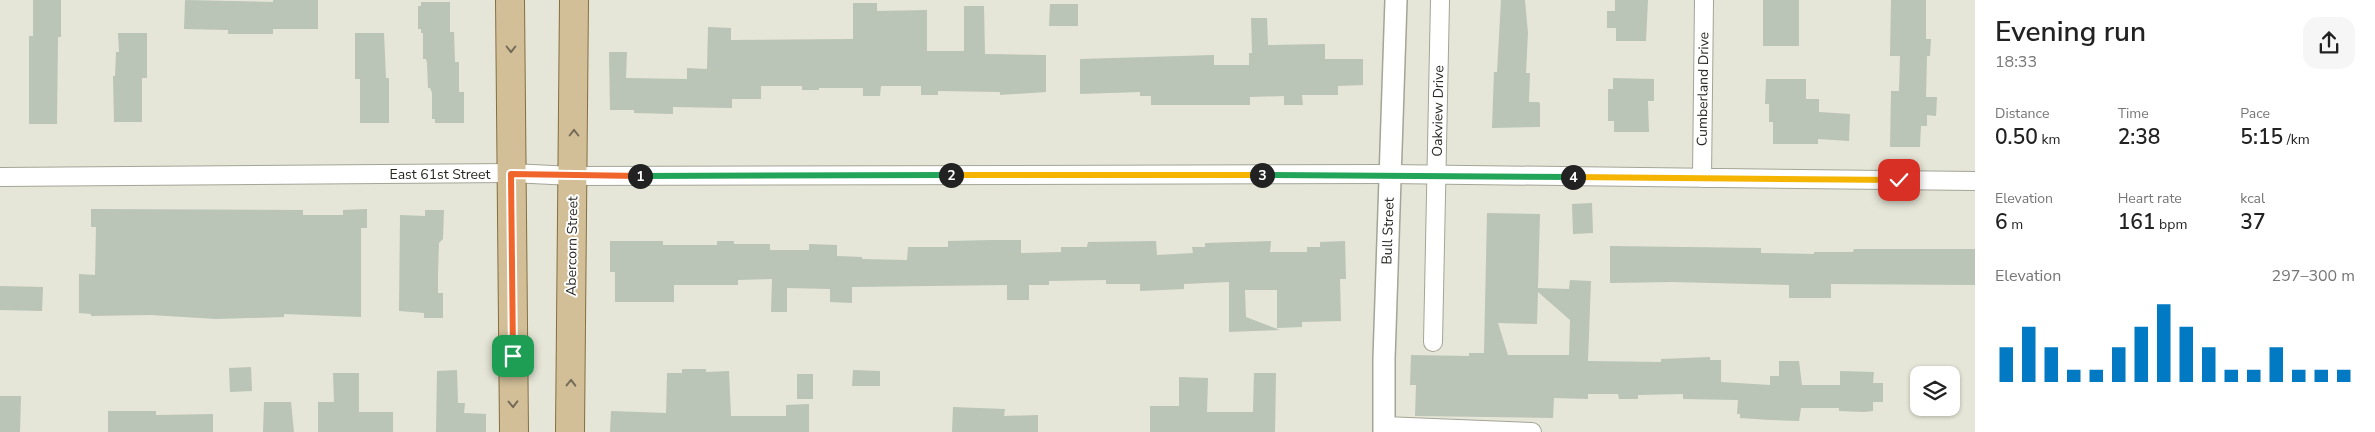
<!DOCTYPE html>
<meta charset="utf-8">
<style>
body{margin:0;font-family:"Nunito Sans",sans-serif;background:#f6f6f6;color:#222;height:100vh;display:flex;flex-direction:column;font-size:19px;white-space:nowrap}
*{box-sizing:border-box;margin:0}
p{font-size:16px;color:#767676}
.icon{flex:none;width:28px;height:28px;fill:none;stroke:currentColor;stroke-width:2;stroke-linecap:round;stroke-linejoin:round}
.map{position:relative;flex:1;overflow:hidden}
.side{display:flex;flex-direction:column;background:#fff;width:400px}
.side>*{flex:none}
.tools{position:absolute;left:1910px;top:366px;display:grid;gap:10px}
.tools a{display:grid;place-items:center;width:50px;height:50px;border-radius:10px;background:#fff;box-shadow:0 1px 4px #0004;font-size:25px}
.pin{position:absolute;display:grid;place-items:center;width:42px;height:42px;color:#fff;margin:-21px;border-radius:10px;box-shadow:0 2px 8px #0006}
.km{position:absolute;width:25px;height:25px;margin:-12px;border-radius:50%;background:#222;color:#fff;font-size:14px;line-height:25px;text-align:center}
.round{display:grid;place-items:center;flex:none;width:52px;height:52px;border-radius:15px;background:#f6f6f6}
.summary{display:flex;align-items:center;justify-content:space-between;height:85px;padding:0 20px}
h1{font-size:28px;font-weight:600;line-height:38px}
.metrics{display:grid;grid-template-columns:repeat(3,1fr);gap:8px;height:85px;padding:5px 20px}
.metrics div{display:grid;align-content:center}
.metrics b{font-size:21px;font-weight:600}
.metrics small{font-size:14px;font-weight:400}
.metrics p{font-size:14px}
.chart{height:140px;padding:10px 20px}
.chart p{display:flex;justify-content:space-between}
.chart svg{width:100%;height:90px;margin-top:5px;stroke:#0179c3;stroke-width:6}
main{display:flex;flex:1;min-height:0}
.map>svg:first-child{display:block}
.building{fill:#bac4b7;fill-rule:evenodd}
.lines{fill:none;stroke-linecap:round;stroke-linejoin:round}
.minor-casing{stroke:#a3a596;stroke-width:20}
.tertiary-casing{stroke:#a3a596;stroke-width:24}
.primary-casing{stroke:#836f42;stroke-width:30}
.minor{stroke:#fff;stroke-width:18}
.tertiary{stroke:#fff;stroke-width:21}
.primary{stroke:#d2bf98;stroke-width:28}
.oneway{stroke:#746c58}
.split-1-casing{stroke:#fff;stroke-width:10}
.split-2-casing{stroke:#fff;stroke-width:10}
.split-3-casing{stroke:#fff;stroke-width:10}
.split-4-casing{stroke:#fff;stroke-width:10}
.split-5-casing{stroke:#fff;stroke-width:10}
.split-1{stroke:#f0652b;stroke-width:6}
.split-2{stroke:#22a559;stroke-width:6}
.split-3{stroke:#f5b400;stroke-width:6}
.split-4{stroke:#22a559;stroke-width:6}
.split-5{stroke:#f5b400;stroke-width:6}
.labels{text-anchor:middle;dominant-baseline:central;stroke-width:4;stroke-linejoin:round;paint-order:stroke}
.street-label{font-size:14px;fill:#282923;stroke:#fff}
</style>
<main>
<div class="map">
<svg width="1975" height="432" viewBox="0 0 1975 432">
<rect width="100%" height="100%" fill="#e5e6d7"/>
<path class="building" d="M 33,0 L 61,0 L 61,37 L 58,37 L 57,124 L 29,124 L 29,36 L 33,36 Z
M 185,0 L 273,2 L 273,0 L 318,0 L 318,29 L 273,29 L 273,34 L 228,34 L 228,30 L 184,29 Z
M 1501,0 L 1525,0 L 1528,33 L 1526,73 L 1530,73 L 1529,102 L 1539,102 L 1540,104 L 1540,127 L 1492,128 L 1494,72 L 1497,72 Z
M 1615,0 L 1648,0 L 1646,41 L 1616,41 L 1616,28 L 1607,28 L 1607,11 L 1615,11 Z
M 1763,0 L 1799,0 L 1799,46 L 1763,46 Z
M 1891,0 L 1926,0 L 1926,39 L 1931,39 L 1930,56 L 1927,56 L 1926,97 L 1937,97 L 1936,116 L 1927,115 L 1927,126 L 1921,126 L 1920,147 L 1890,147 L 1891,91 L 1899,91 L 1900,56 L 1890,56 Z
M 421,2 L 450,2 L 450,32 L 454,32 L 455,62 L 459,62 L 459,92 L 464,92 L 464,123 L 435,123 L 435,119 L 432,119 L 432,93 L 430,88 L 428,88 L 427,63 L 426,59 L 423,59 L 423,33 L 421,33 L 421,29 L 418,29 L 418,6 L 421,6 Z
M 853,3 L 877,3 L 877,11 L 927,10 L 927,51 L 964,51 L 964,6 L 984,6 L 985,54 L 1046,55 L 1046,92 L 1000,95 L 1000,92 L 938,91 L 938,95 L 921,95 L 921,86 L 881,86 L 880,96 L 863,96 L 863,88 L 819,88 L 819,90 L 802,90 L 802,86 L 761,86 L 761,99 L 732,99 L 732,108 L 673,107 L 673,114 L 634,113 L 634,110 L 610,110 L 609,52 L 627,52 L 626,78 L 687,79 L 687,68 L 707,69 L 708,27 L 731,28 L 731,40 L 853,39 Z
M 1050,4 L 1078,4 L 1078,26 L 1049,26 Z
M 1251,18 L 1267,18 L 1268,45 L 1325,44 L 1325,59 L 1363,59 L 1363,85 L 1338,86 L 1338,95 L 1302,95 L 1303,105 L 1284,105 L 1284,96 L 1250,97 L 1250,105 L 1151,105 L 1151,96 L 1140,96 L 1140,92 L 1080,94 L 1080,59 L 1214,55 L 1214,65 L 1249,65 L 1249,53 L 1252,53 Z
M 118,33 L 147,33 L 147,78 L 142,78 L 142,122 L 114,122 L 113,76 L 115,76 L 116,52 L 119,52 Z
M 355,33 L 384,33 L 386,78 L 389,78 L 389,123 L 360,123 L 360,79 L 355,79 Z
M 1613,78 L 1654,79 L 1654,101 L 1648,101 L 1649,132 L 1614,132 L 1614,121 L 1608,121 L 1608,89 L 1613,89 Z
M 1766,79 L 1806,79 L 1806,99 L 1819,99 L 1819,112 L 1850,114 L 1849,141 L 1818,139 L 1818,144 L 1773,144 L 1773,122 L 1769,122 L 1769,104 L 1765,104 Z
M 1592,203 L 1593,233 L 1573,234 L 1572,204 Z
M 91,209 L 303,210 L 303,215 L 343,215 L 343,210 L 367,209 L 367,228 L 361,228 L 361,317 L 284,314 L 284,317 L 216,319 L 151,315 L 91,316 L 91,314 L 79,313 L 79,274 L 95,275 L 96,227 L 91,227 Z
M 425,210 L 444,210 L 443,239 L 439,243 L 438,274 L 438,293 L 443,293 L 443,318 L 424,318 L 424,313 L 399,311 L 400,215 L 425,216 Z
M 1487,213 L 1540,214 L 1538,288 L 1569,289 L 1570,280 L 1591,281 L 1588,361 L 1661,362 L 1661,359 L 1710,357 L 1710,360 L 1721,360 L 1721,382 L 1770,385 L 1770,376 L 1779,376 L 1779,361 L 1799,361 L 1802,385 L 1840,385 L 1840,371 L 1874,372 L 1873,383 L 1883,383 L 1883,402 L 1873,402 L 1873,411 L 1864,412 L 1839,411 L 1839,408 L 1801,408 L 1799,421 L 1771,420 L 1740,418 L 1740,414 L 1737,414 L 1738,400 L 1683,399 L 1683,394 L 1638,395 L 1638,399 L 1619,399 L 1618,394 L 1588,394 L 1588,399 L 1554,398 L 1553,418 L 1415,416 L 1416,385 L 1410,385 L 1411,355 L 1469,356 L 1469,353 L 1484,353 ZM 1538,292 L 1570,320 L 1569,355 L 1508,355 L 1498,323 L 1537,324 Z
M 994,240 L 1021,240 L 1021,253 L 1061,252 L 1061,247 L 1087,247 L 1088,242 L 1156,241 L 1157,255 L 1193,253 L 1192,247 L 1205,247 L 1205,243 L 1271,241 L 1270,252 L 1307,252 L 1307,247 L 1320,247 L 1320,242 L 1345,241 L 1346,279 L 1340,279 L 1341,321 L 1302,322 L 1302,327 L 1277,328 L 1277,290 L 1245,290 L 1246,317 L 1280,330 L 1229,332 L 1229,282 L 1184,284 L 1184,289 L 1140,291 L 1140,284 L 1106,284 L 1106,280 L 1049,281 L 1049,285 L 1029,285 L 1029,300 L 1007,300 L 1007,285 L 852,287 L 852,303 L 830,302 L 830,289 L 787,288 L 787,312 L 771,312 L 772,279 L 738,280 L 738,285 L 674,285 L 674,302 L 615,302 L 615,272 L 610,272 L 610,241 L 663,241 L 663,245 L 717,245 L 717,241 L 734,241 L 734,244 L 770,244 L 770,250 L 809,250 L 809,244 L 837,245 L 837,256 L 862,257 L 862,259 L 907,260 L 908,247 L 948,247 L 948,241 Z
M 1610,246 L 1761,248 L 1761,253 L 1814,254 L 1814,252 L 1853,252 L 1854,249 L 1975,249 L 1975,285 L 1831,284 L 1831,298 L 1789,298 L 1789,285 L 1672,282 L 1610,283 Z
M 0,286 L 43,287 L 42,311 L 0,310 Z
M 251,367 L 252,391 L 230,392 L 229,368 Z
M 682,369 L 706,369 L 706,372 L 729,371 L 731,416 L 786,416 L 786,405 L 809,404 L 809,432 L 610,432 L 611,411 L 666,413 L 667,373 L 682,373 Z
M 457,370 L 458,403 L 465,403 L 464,413 L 486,414 L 486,432 L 436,432 L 437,371 Z
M 853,370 L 880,371 L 880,386 L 852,386 Z
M 333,373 L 359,373 L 359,412 L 393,412 L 393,432 L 318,432 L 318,402 L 334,402 Z
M 1254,373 L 1276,373 L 1275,432 L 1150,432 L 1150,406 L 1179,406 L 1179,377 L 1208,378 L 1207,412 L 1253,412 Z
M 797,374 L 813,374 L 813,399 L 797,399 Z
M 0,396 L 21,396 L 20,432 L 0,432 Z
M 264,402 L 291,402 L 294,432 L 263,432 Z
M 953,407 L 1005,409 L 1004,416 L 1038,415 L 1038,432 L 952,432 Z
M 108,411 L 156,411 L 156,415 L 213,414 L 213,432 L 108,432 Z"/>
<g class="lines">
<defs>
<path id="minor" d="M 0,177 L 511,173 L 573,176 L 1389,174 L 1975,181
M 1702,178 L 1704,0
M 1433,342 L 1440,0
M 1384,426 L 1532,432"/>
<path id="tertiary" d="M 1384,432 L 1384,359 L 1396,0"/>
<path id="primary" d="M 510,0 L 514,432
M 570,432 L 574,0"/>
</defs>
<use href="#minor" class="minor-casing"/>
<use href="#tertiary" class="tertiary-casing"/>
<use href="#primary" class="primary-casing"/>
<use href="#minor" class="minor"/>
<use href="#tertiary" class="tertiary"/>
<use href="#primary" class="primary"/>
</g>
<defs><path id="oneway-chevron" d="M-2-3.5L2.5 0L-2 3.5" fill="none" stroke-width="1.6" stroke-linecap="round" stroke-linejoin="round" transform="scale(1.25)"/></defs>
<g class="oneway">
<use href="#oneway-chevron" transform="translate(511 49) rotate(90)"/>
<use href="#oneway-chevron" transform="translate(574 133) rotate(-90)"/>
<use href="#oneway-chevron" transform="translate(571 383) rotate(-89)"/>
<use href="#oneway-chevron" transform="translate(513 404) rotate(89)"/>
</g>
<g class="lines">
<defs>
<path id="split-1" d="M 513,356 L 511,174 L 640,176"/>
<path id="split-2" d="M 640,176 L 951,175"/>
<path id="split-3" d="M 951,175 L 1262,175"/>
<path id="split-4" d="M 1262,175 L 1573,177"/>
<path id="split-5" d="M 1573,177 L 1899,180"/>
</defs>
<use href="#split-1" class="split-1-casing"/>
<use href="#split-2" class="split-2-casing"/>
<use href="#split-3" class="split-3-casing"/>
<use href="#split-4" class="split-4-casing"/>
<use href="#split-5" class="split-5-casing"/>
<use href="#split-1" class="split-1"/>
<use href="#split-2" class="split-2"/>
<use href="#split-3" class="split-3"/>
<use href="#split-4" class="split-4"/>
<use href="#split-5" class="split-5"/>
</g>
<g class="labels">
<g class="street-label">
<text transform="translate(1703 89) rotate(-89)">Cumberland Drive</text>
<text transform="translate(1438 111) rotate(-89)">Oakview Drive</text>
<text x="440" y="174">East 61st Street</text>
<text transform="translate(1388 231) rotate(-88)">Bull Street</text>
<text transform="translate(572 246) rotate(-89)">Abercorn Street</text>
</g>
</g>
</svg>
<div class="tools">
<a><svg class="icon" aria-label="layers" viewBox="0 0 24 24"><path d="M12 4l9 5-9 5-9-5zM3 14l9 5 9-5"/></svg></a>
</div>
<div class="pin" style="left:513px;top:356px;background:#1e9e55"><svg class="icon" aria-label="arrive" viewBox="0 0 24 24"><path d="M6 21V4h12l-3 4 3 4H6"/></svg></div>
<div class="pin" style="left:1899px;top:180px;background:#d93025"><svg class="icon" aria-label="check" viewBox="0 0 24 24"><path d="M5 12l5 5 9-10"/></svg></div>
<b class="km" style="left:640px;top:176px">1</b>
<b class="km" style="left:951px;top:175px">2</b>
<b class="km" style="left:1262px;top:175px">3</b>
<b class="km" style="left:1573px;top:177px">4</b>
</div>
<section class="side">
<div class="summary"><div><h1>Evening run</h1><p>18:33</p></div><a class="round"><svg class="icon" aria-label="share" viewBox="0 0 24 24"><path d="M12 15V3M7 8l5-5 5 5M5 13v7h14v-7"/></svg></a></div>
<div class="metrics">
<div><p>Distance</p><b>0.50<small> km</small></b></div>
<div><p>Time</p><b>2:38</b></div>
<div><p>Pace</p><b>5:15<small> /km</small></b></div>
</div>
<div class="metrics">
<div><p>Elevation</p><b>6<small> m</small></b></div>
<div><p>Heart rate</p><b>161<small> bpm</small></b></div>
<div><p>kcal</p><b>37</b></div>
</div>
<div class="chart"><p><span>Elevation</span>297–300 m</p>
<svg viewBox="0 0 160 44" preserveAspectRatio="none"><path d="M5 44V27M15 44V17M25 44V27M35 44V38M45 44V38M55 44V27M65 44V17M75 44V6M85 44V17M95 44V27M105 44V38M115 44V38M125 44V27M135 44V38M145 44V38M155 44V38"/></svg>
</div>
</section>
</main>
